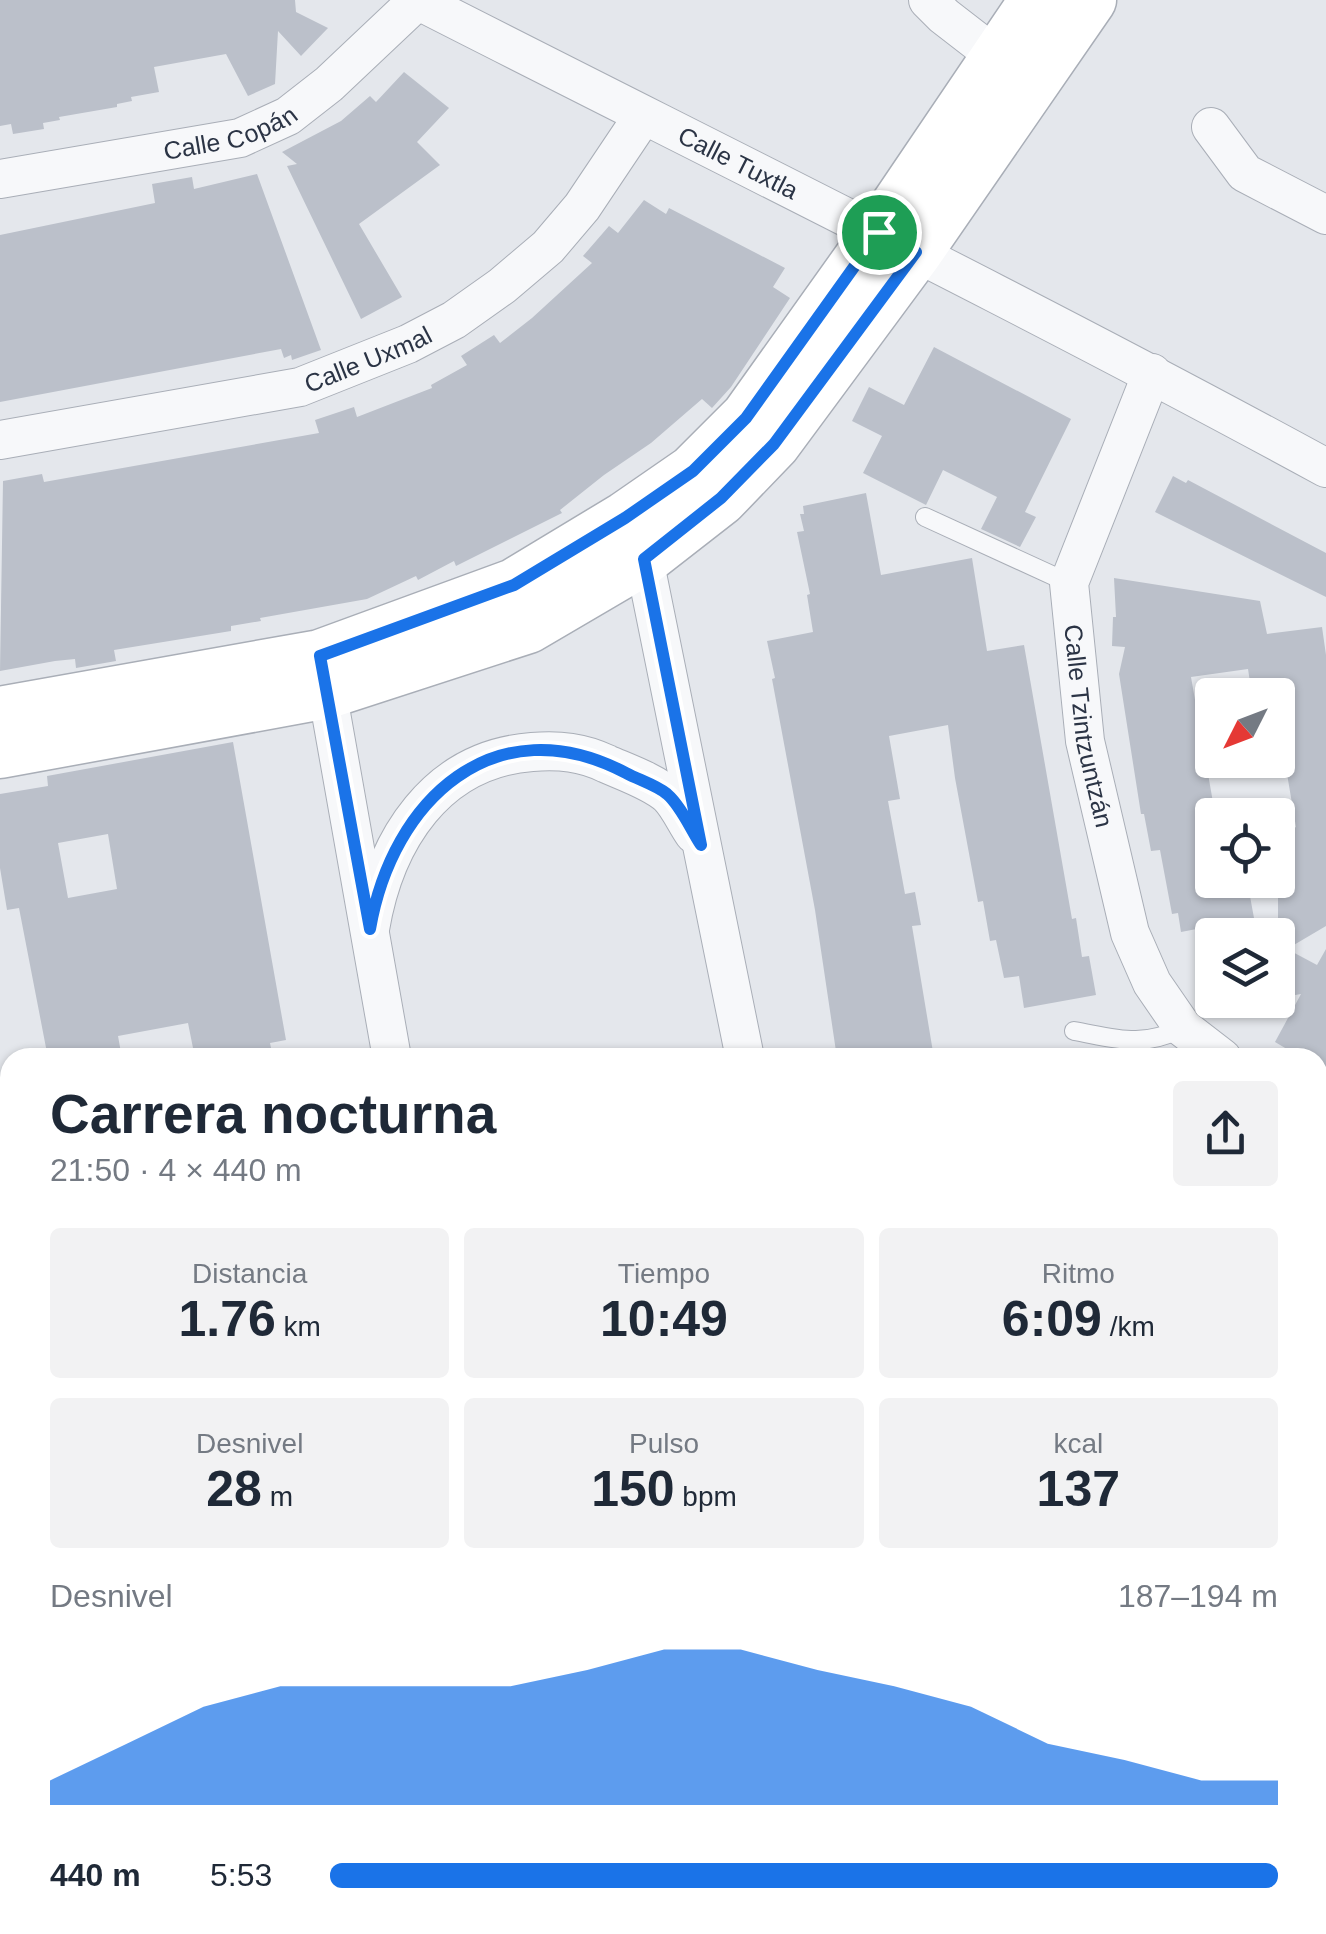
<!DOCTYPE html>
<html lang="es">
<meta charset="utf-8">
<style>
body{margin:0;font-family:Arial,sans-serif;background:#f2f2f3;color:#1f2937;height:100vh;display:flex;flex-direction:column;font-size:38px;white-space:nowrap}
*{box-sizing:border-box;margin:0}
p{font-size:32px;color:#747a83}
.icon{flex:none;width:55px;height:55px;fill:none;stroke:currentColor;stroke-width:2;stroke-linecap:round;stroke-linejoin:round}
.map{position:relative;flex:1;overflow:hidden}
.drawer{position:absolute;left:0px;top:1048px;width:1328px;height:888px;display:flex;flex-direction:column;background:#fff;border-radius:30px 30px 0 0;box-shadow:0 2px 8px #0004}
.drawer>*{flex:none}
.needle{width:65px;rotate:228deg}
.fabs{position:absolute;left:1195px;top:678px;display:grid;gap:20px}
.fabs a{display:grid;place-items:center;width:100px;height:100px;border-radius:10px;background:#fff;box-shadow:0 2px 8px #0004;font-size:50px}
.pin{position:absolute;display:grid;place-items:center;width:85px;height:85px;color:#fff;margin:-42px;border:5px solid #fff;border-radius:50%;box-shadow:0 2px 10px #0007}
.round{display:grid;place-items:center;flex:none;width:105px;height:105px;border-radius:10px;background:#f2f2f3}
.headline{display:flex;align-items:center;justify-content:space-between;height:170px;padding:0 50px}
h1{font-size:55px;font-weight:800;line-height:75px}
.metrics{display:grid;grid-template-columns:repeat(3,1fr);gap:15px;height:170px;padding:10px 50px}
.metrics div{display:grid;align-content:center;border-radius:10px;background:#f2f2f3;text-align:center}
.metrics b{font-size:50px;font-weight:800}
.metrics small{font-size:28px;font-weight:400}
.metrics p{font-size:28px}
.chart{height:280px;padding:20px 50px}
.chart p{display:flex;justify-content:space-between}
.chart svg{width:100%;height:180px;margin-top:10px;fill:#1a73e8;opacity:.7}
ul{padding:0 50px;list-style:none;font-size:32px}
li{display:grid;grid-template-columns:160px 120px 1fr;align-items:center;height:75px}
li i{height:25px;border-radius:12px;background:#1a73e8}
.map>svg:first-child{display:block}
.building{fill:#bbc0ca;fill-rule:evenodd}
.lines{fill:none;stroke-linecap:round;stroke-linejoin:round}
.lane-casing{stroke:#a9aeb7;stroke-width:20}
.street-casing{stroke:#a9aeb7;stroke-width:40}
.secondary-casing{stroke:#a9aeb7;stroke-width:55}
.lane{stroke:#f7f8fa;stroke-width:18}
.street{stroke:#f7f8fa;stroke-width:38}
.secondary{stroke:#fff;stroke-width:52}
.route-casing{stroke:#fff;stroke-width:20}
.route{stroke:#1a73e8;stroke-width:12}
.labels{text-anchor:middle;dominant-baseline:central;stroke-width:9;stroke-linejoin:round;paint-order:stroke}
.street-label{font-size:25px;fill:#2b3445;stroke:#f4f6f9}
</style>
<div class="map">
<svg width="1326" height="1934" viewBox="0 0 1326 1934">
<rect width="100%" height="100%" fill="#e4e7ec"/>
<path class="building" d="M 0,0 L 295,0 L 296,12 L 328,28 L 301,56 L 278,31 L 275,84 L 248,96 L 226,54 L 154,67 L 159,92 L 131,97 L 132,101 L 117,104 L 117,107 L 59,117 L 60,120 L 43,123 L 44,129 L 13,134 L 11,124 L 0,126 Z
M 404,72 L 449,108 L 417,142 L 440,165 L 359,224 L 402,297 L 361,319 L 287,166 L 297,164 L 282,152 L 341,121 L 370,96 L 376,102 Z
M 257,174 L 321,350 L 292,360 L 291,355 L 284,358 L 281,349 L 0,402 L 0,235 L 155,203 L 152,184 L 192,177 L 194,189 Z
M 644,200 L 666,214 L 669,208 L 785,268 L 773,287 L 790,298 L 731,387 L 712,408 L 702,399 L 651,443 L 604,475 L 560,510 L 562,513 L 456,566 L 454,561 L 418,580 L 416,576 L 367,599 L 260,618 L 261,621 L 231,626 L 231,631 L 114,650 L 116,661 L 76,668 L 75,659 L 55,661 L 0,671 L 3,481 L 42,474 L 44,482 L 319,433 L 315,420 L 354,407 L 357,417 L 432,388 L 431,385 L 467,365 L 461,356 L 494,335 L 500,343 L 532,318 L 592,263 L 583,256 L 609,226 L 618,233 Z
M 934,347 L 1071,419 L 1025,512 L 1036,517 L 1020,547 L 981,529 L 997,497 L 943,470 L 926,505 L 863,473 L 882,436 L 852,421 L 869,387 L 904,405 Z
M 1173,476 L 1186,483 L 1188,480 L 1326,553 L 1326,597 L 1155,512 Z
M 866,493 L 881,575 L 972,558 L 987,651 L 1024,645 L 1072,919 L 1076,918 L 1082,957 L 1089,956 L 1096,995 L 1024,1008 L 1019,976 L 1004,978 L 996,940 L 990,941 L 983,901 L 978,902 L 955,778 L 948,725 L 889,736 L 900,799 L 888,801 L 905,894 L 915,892 L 921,925 L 912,926 L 934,1058 L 837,1058 L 815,910 L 772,679 L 775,678 L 767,641 L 813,632 L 807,595 L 810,594 L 797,532 L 804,531 L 800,514 L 804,514 L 803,506 Z
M 1114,578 L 1260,601 L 1267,634 L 1322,627 L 1326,655 L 1326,926 L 1287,949 L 1317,965 L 1326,949 L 1326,1071 L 1318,1066 L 1318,1058 L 1302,1058 L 1275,1042 L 1301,994 L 1278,998 L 1278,838 L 1296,827 L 1284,756 L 1278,757 L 1278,695 L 1252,695 L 1248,669 L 1191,677 L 1214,808 L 1212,809 L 1212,880 L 1247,880 L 1254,918 L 1181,932 L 1178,913 L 1172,914 L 1160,850 L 1151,851 L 1144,814 L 1141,814 L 1119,674 L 1125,647 L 1112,646 L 1113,617 L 1116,617 Z
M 233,742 L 286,1040 L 270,1043 L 273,1058 L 195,1058 L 188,1023 L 118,1036 L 122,1058 L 48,1058 L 19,908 L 7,910 L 0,868 L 0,794 L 48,786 L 47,776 ZM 108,834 L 117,889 L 68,898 L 58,843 Z"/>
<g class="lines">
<defs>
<path id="lane" d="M 925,517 L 1069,583
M 1074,1031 C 1118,1039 1141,1048 1183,1028"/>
<g id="street">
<path id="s1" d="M 417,0 C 721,155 1027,305 1326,468"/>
<path d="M 928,0 L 944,16 L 997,57"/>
<path d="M 1211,127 L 1245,173 L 1326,215"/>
<path id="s2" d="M 0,179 L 240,138 L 288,116 L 329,84 L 418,0"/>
<path id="s3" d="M 1152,373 L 1069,583 L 1085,741 L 1130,933 L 1152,983 L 1183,1028 L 1222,1058"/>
<path id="s4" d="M 0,440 L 300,387 L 408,344 L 454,320 L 502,286 L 548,247 L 582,207 L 643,116"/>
<path d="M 634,537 L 644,559 L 745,1058"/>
<path d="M 323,668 L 392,1058"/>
<path d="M 370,929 C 385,840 436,759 532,752 C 560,750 582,752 607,764 C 625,772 654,782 669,796 C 679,806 686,823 694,834"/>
<path d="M 1318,1113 L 1326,1118"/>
<path d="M 0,1115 L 10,1172"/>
<path d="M 0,1426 L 10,1424"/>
<path d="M 1318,1538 L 1326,1522"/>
<path d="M 1318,1565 L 1326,1570"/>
<path d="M 143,1925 L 144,1934"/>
<path d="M 867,1925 L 884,1934"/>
</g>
<path id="secondary" d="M 0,713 L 320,656 L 514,585 L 625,518 L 693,471 L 747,417 L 879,232 L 1036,0
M 0,752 L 328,692 L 528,627 L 644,559 L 721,499 L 774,444 L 916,252 L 1090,0"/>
</defs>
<use href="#lane" class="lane-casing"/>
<use href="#street" class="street-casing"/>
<use href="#secondary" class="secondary-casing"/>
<use href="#lane" class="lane"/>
<use href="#street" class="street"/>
<use href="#secondary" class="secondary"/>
</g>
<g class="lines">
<defs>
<path id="route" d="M 879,232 L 916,252 L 774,444 L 721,498 L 644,559 L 701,845 C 691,830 681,806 667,794 C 656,785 639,780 626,773 C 495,704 392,800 370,929 L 320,656 L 514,585 L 625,518 L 693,471 L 746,418 Z"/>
</defs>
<use href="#route" class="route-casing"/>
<use href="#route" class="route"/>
</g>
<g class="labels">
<g class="street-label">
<text stroke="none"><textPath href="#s2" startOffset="235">Calle Copán</textPath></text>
<text stroke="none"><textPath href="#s1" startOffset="360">Calle Tuxtla</textPath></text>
<text stroke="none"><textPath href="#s4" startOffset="378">Calle Uxmal</textPath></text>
<text stroke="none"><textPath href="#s3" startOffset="370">Calle Tzintzuntzán</textPath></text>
</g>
</g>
</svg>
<div class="fabs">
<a><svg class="needle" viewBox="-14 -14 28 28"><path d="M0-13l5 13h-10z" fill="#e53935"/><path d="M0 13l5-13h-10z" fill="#747a83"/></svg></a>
<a><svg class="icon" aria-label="locate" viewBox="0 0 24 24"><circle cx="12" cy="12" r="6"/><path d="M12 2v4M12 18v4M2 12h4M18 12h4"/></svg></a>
<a><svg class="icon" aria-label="layers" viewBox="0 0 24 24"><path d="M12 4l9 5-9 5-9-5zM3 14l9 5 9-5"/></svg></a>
</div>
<div class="pin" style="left:879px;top:232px;background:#1e9e55"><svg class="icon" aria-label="arrive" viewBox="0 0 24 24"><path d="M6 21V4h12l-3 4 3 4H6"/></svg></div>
<section class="drawer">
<div class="headline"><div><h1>Carrera nocturna</h1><p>21:50 · 4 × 440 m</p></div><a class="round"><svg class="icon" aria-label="share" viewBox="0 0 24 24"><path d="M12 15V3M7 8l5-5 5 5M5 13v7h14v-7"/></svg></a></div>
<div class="metrics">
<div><p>Distancia</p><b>1.76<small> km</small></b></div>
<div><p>Tiempo</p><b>10:49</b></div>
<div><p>Ritmo</p><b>6:09<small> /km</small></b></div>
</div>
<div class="metrics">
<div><p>Desnivel</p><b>28<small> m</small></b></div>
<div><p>Pulso</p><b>150<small> bpm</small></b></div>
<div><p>kcal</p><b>137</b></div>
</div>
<div class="chart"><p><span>Desnivel</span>187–194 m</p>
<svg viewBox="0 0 160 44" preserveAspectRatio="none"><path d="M0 44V38L10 29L20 20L30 15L40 15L50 15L60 15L70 11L80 6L90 6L100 11L110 15L120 20L130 29L140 33L150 38L160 38V44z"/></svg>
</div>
<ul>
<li><b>440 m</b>5:53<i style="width:100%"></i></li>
</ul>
</section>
</div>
